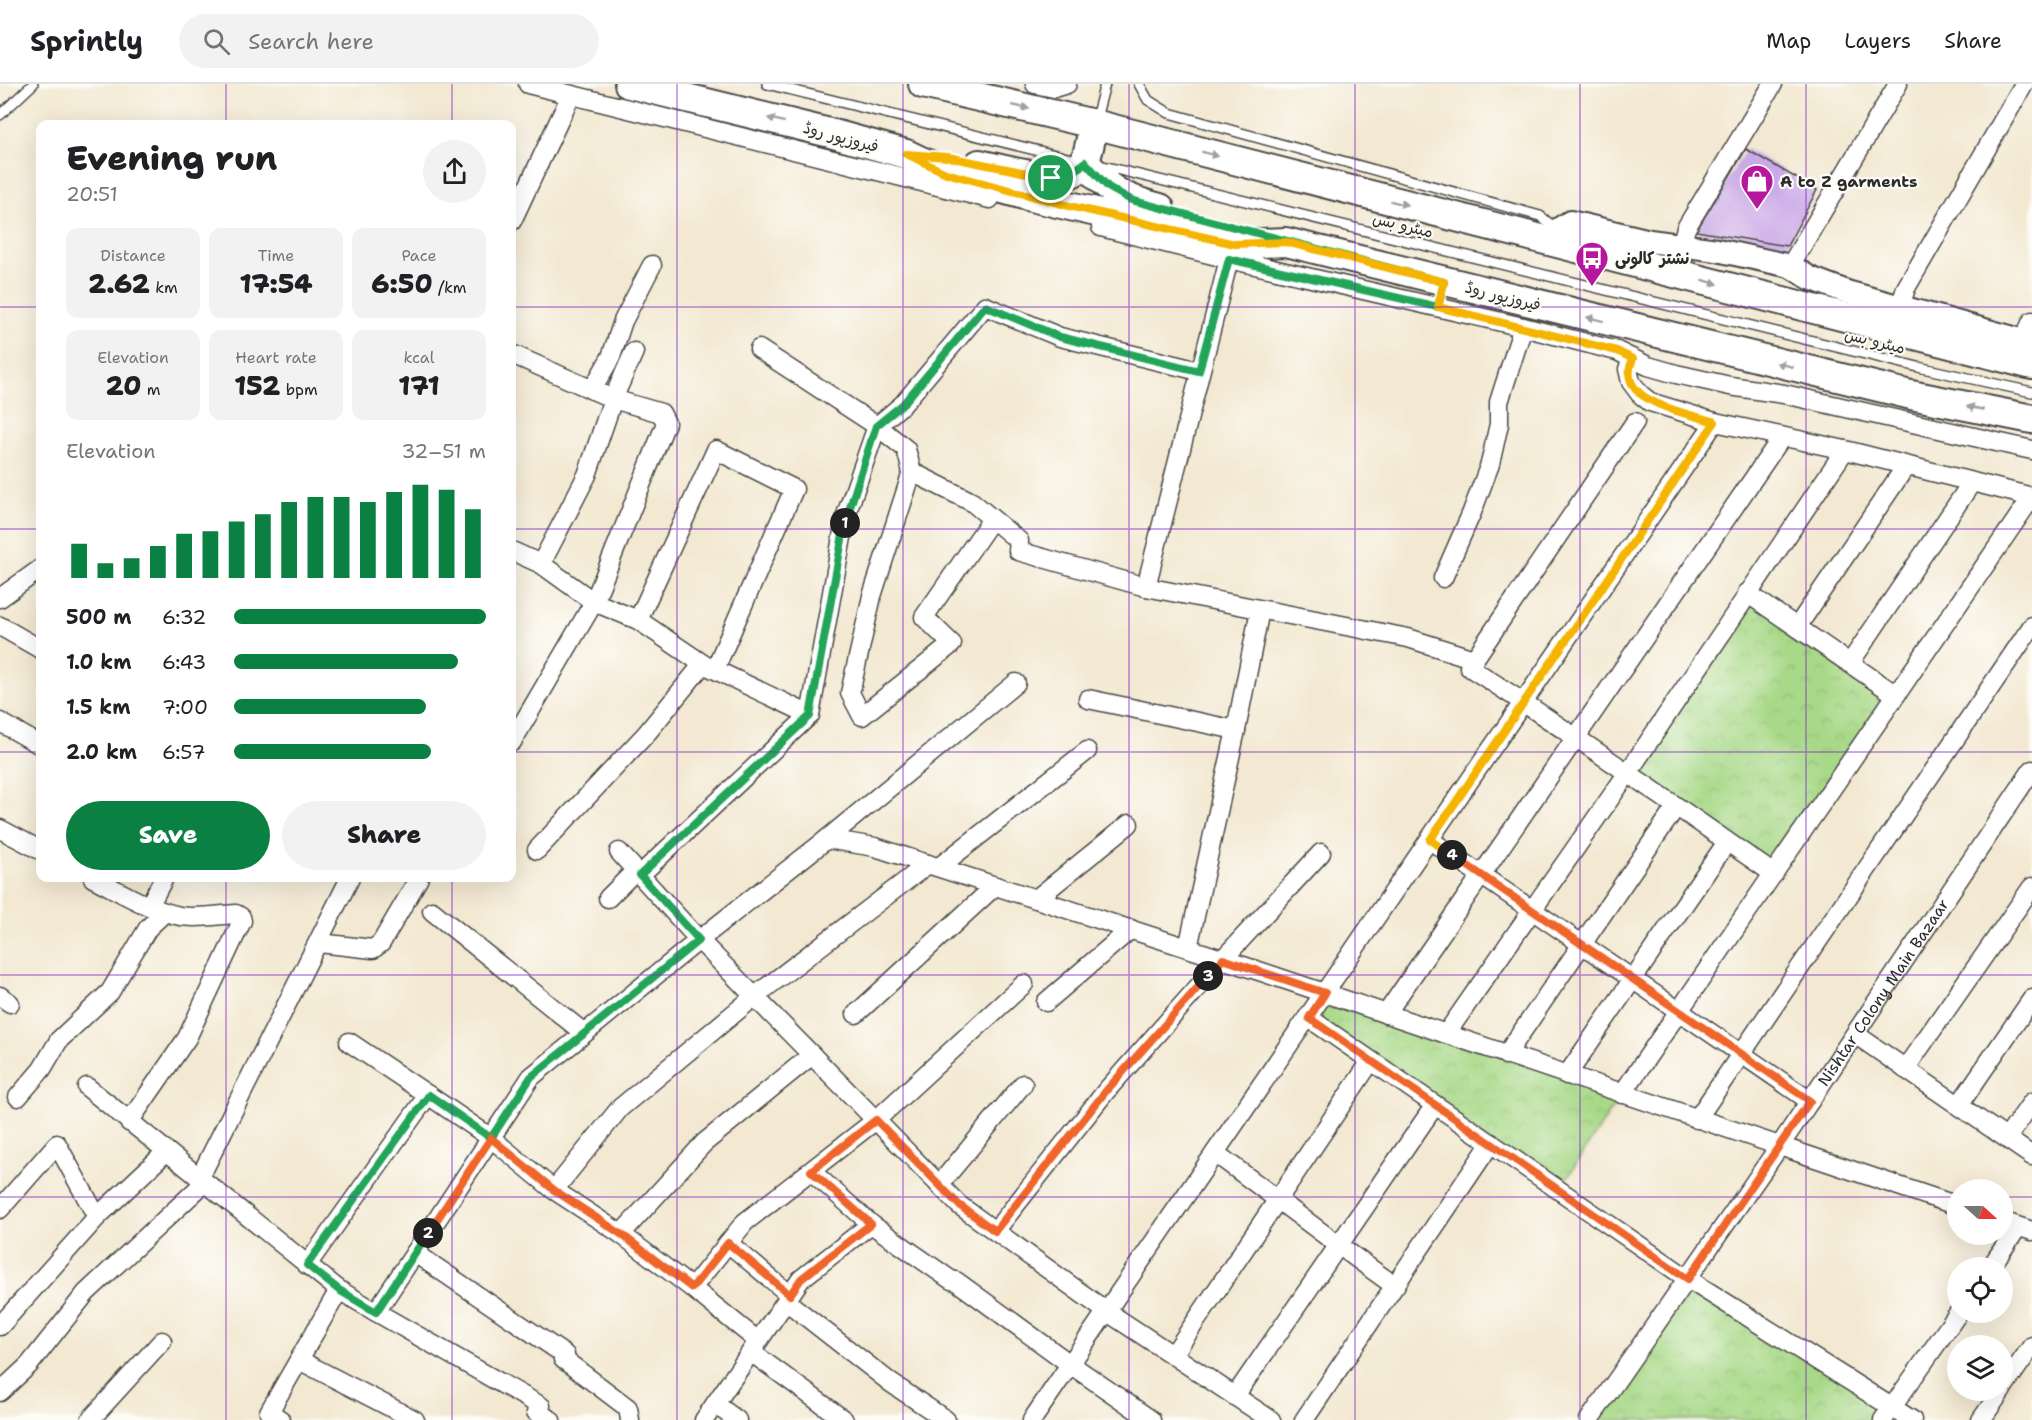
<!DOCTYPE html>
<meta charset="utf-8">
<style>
body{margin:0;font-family:"Shantell Sans","Playpen Sans Arabic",sans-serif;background:#f2f2f2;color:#202124;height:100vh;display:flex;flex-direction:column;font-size:22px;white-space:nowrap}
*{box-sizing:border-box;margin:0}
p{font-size:20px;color:#757577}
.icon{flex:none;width:33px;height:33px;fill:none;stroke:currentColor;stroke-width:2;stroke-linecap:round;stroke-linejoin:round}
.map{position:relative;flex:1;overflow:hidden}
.details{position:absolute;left:36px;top:36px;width:480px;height:762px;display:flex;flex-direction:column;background:#fff;border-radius:12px;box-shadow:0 6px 24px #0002}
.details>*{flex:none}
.needle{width:39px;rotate:111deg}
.buttons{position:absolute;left:1947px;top:1095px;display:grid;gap:12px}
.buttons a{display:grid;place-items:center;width:66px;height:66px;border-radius:50%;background:#fff;box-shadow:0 6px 24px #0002;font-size:30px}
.pin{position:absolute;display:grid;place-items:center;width:51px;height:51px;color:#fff;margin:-26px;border:3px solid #fff;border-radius:50%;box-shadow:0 2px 6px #0007}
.km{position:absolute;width:30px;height:30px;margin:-15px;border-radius:50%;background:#222;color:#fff;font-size:16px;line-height:30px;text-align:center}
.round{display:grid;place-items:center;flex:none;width:63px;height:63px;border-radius:32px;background:#f2f2f2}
.overview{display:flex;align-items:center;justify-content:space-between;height:102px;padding:0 30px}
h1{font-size:33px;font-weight:800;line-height:45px}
.figures{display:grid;grid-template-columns:repeat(3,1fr);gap:9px;height:102px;padding:6px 30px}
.figures div{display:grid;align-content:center;border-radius:12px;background:#f2f2f2;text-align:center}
.figures b{font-size:26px;font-weight:800}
.figures small{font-size:16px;font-weight:400}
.figures p{font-size:16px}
.chart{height:168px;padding:12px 30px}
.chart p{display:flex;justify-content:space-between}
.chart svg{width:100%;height:108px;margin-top:6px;stroke:#0b8043;stroke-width:6}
.button{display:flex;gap:12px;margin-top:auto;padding:12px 30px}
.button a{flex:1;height:69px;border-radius:36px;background:#0b8043;color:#fff;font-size:24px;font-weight:800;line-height:69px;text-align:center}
.button a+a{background:#f2f2f2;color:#202124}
ul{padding:0 30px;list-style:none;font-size:20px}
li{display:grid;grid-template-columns:96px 72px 1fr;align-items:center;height:45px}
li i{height:15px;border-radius:8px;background:#0b8043}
header{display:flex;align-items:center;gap:36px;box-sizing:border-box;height:84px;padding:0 30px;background:#fff;border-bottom:2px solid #e0e0e0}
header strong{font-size:28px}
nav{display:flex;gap:33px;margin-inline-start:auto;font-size:21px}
.search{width:420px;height:54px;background:#f2f2f2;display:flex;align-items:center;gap:15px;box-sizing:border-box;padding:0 21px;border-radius:33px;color:#757577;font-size:22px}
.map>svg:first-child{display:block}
.park{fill:url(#park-crowns);stroke:#6a825a;stroke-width:1.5}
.building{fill:#caa9e7}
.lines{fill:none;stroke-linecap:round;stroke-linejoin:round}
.service-casing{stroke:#494744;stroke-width:12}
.minor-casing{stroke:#494744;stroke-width:21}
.tertiary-casing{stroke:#494744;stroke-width:26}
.primary-casing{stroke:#494744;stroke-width:32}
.service{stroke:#fff;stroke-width:9}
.minor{stroke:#fff;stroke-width:18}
.tertiary{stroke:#fff;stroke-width:22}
.primary{stroke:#fff;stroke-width:28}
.oneway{fill:#a0a0a0}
.split-1-casing{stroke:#fff;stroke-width:12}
.split-2-casing{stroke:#fff;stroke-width:12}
.split-3-casing{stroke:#fff;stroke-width:12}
.split-4-casing{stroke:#fff;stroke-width:12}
.split-5-casing{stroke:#fff;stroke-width:12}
.split-6-casing{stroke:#fff;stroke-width:12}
.split-1{stroke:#22a559;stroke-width:8}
.split-2{stroke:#22a559;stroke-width:8}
.split-3{stroke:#f0652b;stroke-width:8}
.split-4{stroke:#f0652b;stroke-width:8}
.split-5{stroke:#f5b400;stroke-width:8}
.split-6{stroke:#f5b400;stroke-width:8}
.grid{fill:none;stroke:#7b2cbf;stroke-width:1.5;stroke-opacity:0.55}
.labels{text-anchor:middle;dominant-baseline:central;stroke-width:4.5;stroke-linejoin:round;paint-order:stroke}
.street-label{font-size:16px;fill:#2b2b2b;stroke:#fdfcf7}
.poi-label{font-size:16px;font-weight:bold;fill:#2b2b2b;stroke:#fdfcf7;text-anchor:start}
</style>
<header>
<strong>Sprintly</strong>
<div class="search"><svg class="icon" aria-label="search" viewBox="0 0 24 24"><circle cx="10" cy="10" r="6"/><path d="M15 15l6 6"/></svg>Search here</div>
<nav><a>Map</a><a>Layers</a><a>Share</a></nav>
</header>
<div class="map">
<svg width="2032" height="1336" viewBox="0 0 2032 1336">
<defs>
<pattern id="park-crowns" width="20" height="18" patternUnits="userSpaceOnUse" patternTransform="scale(1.5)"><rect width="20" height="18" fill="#a8d988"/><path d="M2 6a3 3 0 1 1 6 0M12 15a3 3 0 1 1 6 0" fill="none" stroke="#91ba76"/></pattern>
</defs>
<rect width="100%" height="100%" fill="#fdfcf7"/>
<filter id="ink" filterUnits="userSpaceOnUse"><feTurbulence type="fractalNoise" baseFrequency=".0167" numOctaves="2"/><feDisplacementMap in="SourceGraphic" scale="12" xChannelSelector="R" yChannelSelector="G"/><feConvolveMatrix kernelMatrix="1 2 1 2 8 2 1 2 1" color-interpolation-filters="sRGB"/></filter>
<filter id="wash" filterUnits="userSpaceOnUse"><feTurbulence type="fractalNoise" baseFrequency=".008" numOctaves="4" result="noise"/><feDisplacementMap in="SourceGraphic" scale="24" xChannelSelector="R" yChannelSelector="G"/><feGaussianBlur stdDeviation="1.35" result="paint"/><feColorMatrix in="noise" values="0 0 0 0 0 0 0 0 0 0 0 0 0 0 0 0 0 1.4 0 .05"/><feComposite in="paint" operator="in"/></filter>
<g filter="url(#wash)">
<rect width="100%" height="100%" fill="#f3e8d1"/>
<path class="park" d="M 1747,509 L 1896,611 L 1774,790 L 1627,690 Z
M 1325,909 L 1622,1010 L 1559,1106 L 1309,934 Z
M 1688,1195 L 1892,1323 L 1883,1336 L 1590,1336 Z"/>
<g id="blocks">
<path class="building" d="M 1746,65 L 1817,106 L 1787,162 L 1696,147 Z"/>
</g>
</g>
<g filter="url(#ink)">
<use href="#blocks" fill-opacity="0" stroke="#494744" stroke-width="1.5"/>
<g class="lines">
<defs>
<path id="service" d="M 767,0 L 1080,77
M 1139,0 L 1148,16 L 1169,29 L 1540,132 L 1550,140 L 1551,149
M 0,31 L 33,0
M 1095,38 L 1105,0
M 1099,81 L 1918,283 L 2032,308"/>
<g id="minor">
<path d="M 528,0 L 990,115"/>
<path d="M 1035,0 L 1054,4 L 1067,0"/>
<path d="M 512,137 L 571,11"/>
<path d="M 1101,143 L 1229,175 L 1523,243 L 1617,267 L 1648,282 L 1676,290 L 1730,302 L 1784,310 L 2032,366"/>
<path d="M 1681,162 L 1686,144 L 1773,0"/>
<path d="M 1790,182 L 1898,0"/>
<path d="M 1900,223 L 1906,204 L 2024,0"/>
<path d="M 2023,257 L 2032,237"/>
<path d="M 759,265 L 877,342 L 906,365 L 912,388 L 972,418 L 1019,457 L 1018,467 L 1146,503 L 1408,554 L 1474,575"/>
<path d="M 512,270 L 613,315 L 661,329 L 666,339 L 594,518 L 512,658"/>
<path d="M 1633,275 L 1628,285 L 1631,298 L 1640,310 L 1650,318 L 1715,338 L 1845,366 L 2032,413"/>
<path d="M 592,306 L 611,273 L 623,237 L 652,181"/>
<path d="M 1635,338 L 1469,583 C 1572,649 1673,720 1774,790"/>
<path d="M 912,388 L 872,512 L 850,609 L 862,632 L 952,560 L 924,533 L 992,435"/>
<path d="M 512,467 L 541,480 L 594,518 L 638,536 L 703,580 L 810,631"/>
<path d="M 541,480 L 587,391 L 613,315 L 634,268"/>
<path d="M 1443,494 L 1472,428 L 1490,380 L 1499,340 L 1499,318 L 1523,243"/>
<path d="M 1146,503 L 1229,175"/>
<path d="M 1747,509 L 1896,611"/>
<path d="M 0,514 L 40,485"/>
<path d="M 638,536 L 716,366 L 794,405 L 715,585"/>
<path d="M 0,542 L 40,565"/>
<path d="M 1797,543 L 1906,382"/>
<path d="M 1850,579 L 1972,398"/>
<path d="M 1088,615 L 1236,646"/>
<path d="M 0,638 L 40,661"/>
<path d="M 0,745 L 40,766"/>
<path d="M 827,755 L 875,763 L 1262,888 L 1958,1122"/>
<path d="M 1430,756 L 1810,1017"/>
<path d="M 537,766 L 646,650 L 703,580"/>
<path d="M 619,768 L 699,856 L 827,755 L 1016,599"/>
<path d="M 939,783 L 1087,667"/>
<path d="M 640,791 L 810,631 L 846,431 L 877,342 L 903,320 L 985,222 L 1060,253 L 1199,287"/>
<path d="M 93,794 C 121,808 149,826 180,832 C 197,835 219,831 236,830 L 241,833 L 242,837 L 187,954 L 129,1038"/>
<path d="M 608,814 L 636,786"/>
<path d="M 1036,815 L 1129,740"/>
<path d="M 149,822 L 164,794"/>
<path d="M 432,827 L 584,949"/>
<path d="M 319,859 L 373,865 L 381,859 L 419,794"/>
<path d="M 1188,864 L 1236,646 L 1260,526"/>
<path d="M 0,912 L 10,919"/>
<path d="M 1046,918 L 1131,845"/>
<path d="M 856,930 L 995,802"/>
<path d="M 1386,930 L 1782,353"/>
<path d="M 1309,934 L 1688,1195 L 1912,1336"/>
<path d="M 1446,950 L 1627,690 L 1845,366"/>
<path d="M 1855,950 L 2032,1072"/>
<path d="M 349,958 L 428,1011"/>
<path d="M 1506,971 L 1676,723"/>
<path d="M 1905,985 L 2032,803"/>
<path d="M 1567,991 L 1727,758"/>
<path d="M 87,1003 L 339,1206"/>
<path d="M 1622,1010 L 2032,413"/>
<path d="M 18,1013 L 42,985 L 59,956 L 110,908 L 148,844 L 165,828"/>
<path d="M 1959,1021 L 2032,915"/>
<path d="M 1697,1035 L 2032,542"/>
<path d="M 2007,1054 L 2032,1018"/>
<path d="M 1215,1069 C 1275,1113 1334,1159 1395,1202"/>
<path d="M 199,1095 L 350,794"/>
<path d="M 939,1101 L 1023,1000"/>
<path d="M 554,1106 L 621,1150 L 704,1059 L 812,971"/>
<path d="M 0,1125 L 57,1060 L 97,1133"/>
<path d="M 2002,1137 L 2032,1147"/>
<path d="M 871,1140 L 951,1196 L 956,1197 L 1070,1280 L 1151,1336"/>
<path d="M 995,1147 L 1106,1007 L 1223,875 L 1321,769"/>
<path d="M 621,1150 L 692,1204 L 745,1138 L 876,1036 L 1024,900"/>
<path d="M 728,1159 L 790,1211"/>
<path d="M 415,1169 L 565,1271 L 563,1275 L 628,1324 L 630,1336"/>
<path d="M 307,1181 L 428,1011 L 491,1054 L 554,1106 L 620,1024 L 755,912 L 928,780"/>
<path d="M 1990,1184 L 2018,1143"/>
<path d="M 692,1204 L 758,1257"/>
<path d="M 786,1217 L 891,1299 L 946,1336"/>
<path d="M 376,1228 L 541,1322 L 536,1328 L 551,1336"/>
<path d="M 0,1242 L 97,1133 L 166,1068"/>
<path d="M 751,1268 L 844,1336"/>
<path d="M 1173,1271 L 1371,977"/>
<path d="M 299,1276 L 415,1336"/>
<path d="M 2002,1305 L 2032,1262"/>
<path d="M 0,1308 L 29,1281 L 86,1209 L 204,1099"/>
<path d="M 1235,1312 L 1435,1021"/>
<path d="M 715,1320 L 737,1336"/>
<path d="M 90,1336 L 162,1257"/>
<path d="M 281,1336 L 269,1328 L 339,1206 L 376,1228 L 531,993 L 699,856 L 959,1121 L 1106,1227 L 1271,1336"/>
<path d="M 704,1336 L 801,1195 L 871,1140 L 811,1087"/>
<path d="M 1032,1336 L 1715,338"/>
<path d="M 1304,1336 L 1491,1059"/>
<path id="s1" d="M 1589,1336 L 1779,1063 L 2032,686"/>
<path d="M 1883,1336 L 1959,1228"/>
<path d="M 1981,1336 L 2002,1306"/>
</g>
<path id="tertiary" d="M 1551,156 L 1557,146 L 1570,138 L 1650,157 L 1717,166 L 1790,182 L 1810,194 L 1847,208 L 2032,259"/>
<path id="primary" d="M 629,0 L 830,49 L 906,70 L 946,89 L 1031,113 L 1235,160 L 1286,158 L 1911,311 L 2032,335
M 923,0 L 1094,40 L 2032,281
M 1085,78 C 1108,107 1124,115 1160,124
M 979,80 C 1005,85 1070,108 1085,76 C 1090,65 1091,51 1094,40"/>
</defs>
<use href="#service" class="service-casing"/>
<use href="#minor" class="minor-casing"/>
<use href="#tertiary" class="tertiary-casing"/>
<use href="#primary" class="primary-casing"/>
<use href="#service" class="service"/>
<use href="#minor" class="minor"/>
<use href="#tertiary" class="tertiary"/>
<use href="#primary" class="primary"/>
</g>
<defs><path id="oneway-solid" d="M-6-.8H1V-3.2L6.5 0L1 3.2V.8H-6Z" transform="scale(1.5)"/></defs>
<g class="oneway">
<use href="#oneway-solid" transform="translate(1021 23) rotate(13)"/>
<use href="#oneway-solid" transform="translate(776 36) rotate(-166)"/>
<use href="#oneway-solid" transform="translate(1210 70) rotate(15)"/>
<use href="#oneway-solid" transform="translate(1399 119) rotate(14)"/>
<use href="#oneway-solid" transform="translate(1710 198) rotate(15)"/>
<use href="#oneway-solid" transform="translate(1595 235) rotate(-166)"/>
<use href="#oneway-solid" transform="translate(1785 281) rotate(-166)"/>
<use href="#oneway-solid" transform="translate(1975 324) rotate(-169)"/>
</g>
</g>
<g class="lines" filter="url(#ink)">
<defs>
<path id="split-1" d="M 845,439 L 876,342 L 903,320 L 985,222 L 1060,253 L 1199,287 L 1229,175 L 1438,223 L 1444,198 L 1131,116 L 1108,103 L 1085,78 L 1074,88 L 1051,94"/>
<path id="split-2" d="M 428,1149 L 376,1228 L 339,1206 L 307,1181 L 429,1011 L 491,1054 L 531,993 L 699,856 L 640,791 L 810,632 L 845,439"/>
<path id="split-3" d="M 428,1149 L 491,1054 L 554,1106 L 621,1150 L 692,1204 L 728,1159 L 790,1211 L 801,1195 L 871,1140 L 811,1087 L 876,1036 L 959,1121 L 995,1147 L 1106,1007 L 1208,892"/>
<path id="split-4" d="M 1208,892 L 1223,875 L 1325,909 L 1309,934 L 1688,1195 L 1810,1017 L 1452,771"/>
<path id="split-5" d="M 1065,121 L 1235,160 L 1286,158 L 1444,198 L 1438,223 L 1617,267 L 1633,275 C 1612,318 1688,329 1715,338 L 1430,756 L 1452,771"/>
<path id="split-6" d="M 1051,94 L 948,73 L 906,70 L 946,89 L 1065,121"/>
</defs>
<use href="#split-1" class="split-1-casing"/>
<use href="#split-2" class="split-2-casing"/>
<use href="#split-3" class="split-3-casing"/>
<use href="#split-4" class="split-4-casing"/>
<use href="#split-5" class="split-5-casing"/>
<use href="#split-6" class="split-6-casing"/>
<use href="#split-1" class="split-1"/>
<use href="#split-2" class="split-2"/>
<use href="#split-3" class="split-3"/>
<use href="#split-4" class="split-4"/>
<use href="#split-5" class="split-5"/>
<use href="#split-6" class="split-6"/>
</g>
<path class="grid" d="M 226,0 L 226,40M 452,0 L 452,40M 677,0 L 677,1336M 903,0 L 903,1336M 1129,0 L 1129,1336M 1355,0 L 1355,1336M 1580,0 L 1580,1336M 1806,0 L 1806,1336M 0,223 L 40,223M 512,223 L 2032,223M 0,445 L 40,445M 512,445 L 2032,445M 0,668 L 40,668M 512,668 L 2032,668M 226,794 L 226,1336M 452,794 L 452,1336M 0,891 L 2032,891M 0,1113 L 1958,1113M 2002,1113 L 2032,1113"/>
<defs>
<symbol id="shop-pin" viewBox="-11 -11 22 30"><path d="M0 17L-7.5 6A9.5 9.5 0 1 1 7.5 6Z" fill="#b5179e" stroke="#fdfcf7"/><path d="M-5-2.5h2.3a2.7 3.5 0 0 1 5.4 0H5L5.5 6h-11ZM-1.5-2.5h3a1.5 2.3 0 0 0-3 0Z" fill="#fff"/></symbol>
<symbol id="bus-pin" viewBox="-11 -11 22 30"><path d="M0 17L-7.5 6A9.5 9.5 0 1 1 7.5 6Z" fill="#b5179e" stroke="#fdfcf7"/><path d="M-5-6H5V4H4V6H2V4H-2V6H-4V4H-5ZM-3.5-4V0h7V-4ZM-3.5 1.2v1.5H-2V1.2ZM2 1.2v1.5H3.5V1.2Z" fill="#fff"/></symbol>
</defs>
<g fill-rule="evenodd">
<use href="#shop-pin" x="1738" y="78" width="38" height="52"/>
<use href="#bus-pin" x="1573" y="155" width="38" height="52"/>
</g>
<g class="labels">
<g class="street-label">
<text transform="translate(841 53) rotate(15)">فیروزپور روڈ</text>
<text transform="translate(1403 141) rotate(14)">میٹرو بس</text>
<text transform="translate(1503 212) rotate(14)">فیروزپور روڈ</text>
<text transform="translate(1875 257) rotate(14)">میٹرو بس</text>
<text stroke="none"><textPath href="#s1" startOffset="519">Nishtar Colony Main Bazaar</textPath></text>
</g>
<g class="poi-label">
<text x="1780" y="97">A to Z garments</text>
<text x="1615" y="174">نشتر کالونی</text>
</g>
</g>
</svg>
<div class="buttons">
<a><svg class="needle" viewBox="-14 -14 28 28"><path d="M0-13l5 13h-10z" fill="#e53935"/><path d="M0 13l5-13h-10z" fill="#757577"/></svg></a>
<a><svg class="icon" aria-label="locate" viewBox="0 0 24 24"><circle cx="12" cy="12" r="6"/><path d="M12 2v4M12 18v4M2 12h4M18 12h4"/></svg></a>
<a><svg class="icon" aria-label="layers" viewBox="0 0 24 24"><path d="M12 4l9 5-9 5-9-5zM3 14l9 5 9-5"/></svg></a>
</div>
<div class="pin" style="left:1051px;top:94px;background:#1e9e55"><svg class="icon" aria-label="arrive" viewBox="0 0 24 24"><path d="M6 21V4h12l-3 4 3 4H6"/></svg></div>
<b class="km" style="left:845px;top:439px">1</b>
<b class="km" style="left:428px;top:1149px">2</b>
<b class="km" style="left:1208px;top:892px">3</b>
<b class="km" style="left:1452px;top:771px">4</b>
<section class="details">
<div class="overview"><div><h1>Evening run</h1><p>20:51</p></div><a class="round"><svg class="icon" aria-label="share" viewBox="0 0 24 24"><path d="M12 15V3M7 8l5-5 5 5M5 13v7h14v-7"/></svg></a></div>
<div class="figures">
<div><p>Distance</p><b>2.62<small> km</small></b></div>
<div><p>Time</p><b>17:54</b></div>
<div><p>Pace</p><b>6:50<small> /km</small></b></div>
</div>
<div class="figures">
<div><p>Elevation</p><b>20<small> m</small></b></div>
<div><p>Heart rate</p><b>152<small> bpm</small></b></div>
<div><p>kcal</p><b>171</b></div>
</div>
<div class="chart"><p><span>Elevation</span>32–51 m</p>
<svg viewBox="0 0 160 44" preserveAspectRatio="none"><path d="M5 44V30M15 44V38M25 44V36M35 44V31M45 44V26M55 44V25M65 44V21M75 44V18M85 44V13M95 44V11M105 44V11M115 44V13M125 44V9M135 44V6M145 44V8M155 44V16"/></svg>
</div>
<ul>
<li><b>500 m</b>6:32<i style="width:100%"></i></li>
<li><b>1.0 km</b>6:43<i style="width:89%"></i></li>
<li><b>1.5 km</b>7:00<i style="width:76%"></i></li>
<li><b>2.0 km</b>6:57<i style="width:78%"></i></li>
</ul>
<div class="button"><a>Save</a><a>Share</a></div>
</section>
</div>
